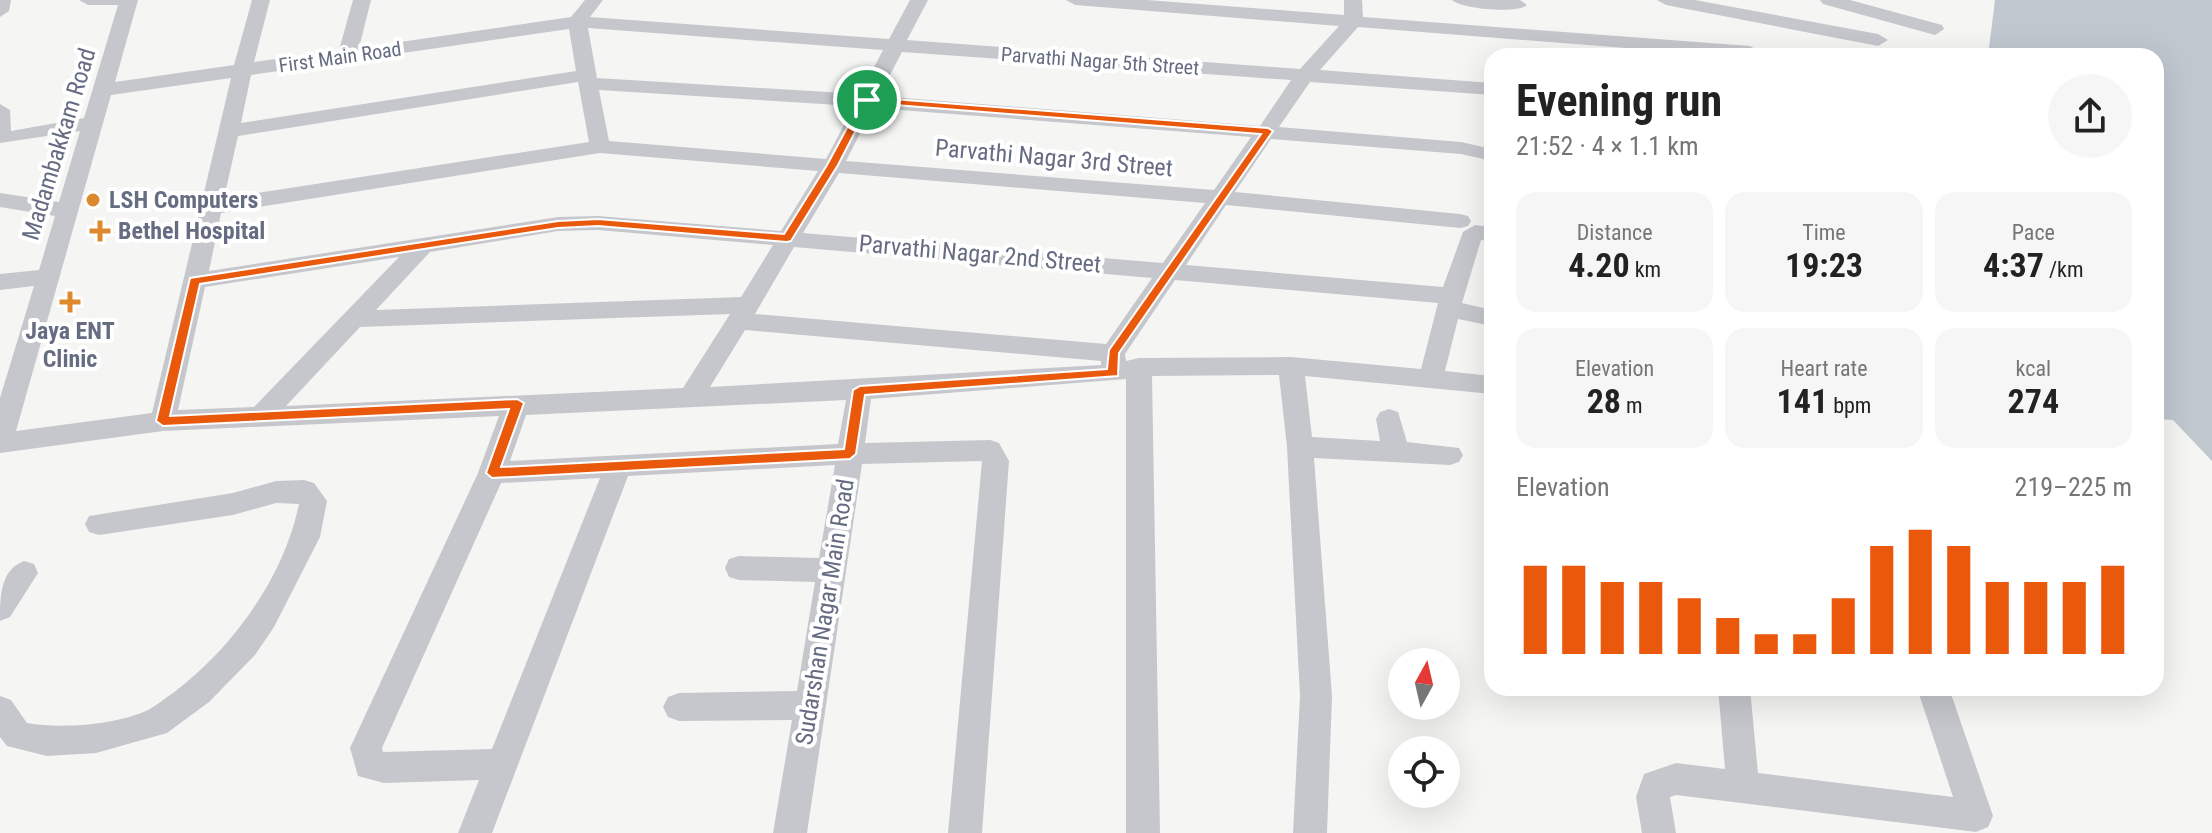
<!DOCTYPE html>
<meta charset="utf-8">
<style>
body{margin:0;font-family:"Roboto Condensed",sans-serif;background:#f6f6f6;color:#222;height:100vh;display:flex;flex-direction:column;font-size:30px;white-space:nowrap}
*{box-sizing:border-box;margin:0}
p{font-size:26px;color:#767676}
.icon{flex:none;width:44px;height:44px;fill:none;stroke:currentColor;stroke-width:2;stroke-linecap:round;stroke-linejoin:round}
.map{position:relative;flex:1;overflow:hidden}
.side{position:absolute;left:1484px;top:48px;width:680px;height:648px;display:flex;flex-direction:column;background:#fff;border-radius:24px;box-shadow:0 8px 32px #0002}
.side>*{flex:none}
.needle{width:52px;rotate:8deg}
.controls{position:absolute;left:1388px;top:648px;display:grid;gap:16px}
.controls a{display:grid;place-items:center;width:72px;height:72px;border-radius:50%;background:#fff;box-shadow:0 8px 32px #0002;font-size:40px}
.pin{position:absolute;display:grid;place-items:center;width:68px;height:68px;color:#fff;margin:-34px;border:4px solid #fff;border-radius:50%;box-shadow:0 2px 8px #0007}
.round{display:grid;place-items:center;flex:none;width:84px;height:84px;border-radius:42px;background:#f6f6f6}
.head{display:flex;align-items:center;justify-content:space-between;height:136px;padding:0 32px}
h1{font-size:44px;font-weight:700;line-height:60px}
.stats{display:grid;grid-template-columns:repeat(3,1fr);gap:12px;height:136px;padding:8px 32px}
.stats div{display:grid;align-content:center;border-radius:20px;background:#f6f6f6;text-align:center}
.stats b{font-size:34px;font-weight:700}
.stats small{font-size:22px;font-weight:400}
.stats p{font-size:22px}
.chart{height:224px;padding:16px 32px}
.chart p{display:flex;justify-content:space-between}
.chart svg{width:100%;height:144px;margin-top:8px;stroke:#ea580c;stroke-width:6}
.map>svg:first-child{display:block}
.water{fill:#c1c7cf}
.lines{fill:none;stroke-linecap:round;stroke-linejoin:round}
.minor{fill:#c6c7cc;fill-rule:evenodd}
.route{fill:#ea580c;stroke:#fff;stroke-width:2;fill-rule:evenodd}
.poi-dot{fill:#dc8a2d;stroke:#fff;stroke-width:3}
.labels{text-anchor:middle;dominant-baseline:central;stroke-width:8;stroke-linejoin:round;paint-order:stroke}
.far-street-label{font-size:20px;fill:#666d83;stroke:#fff}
.street-label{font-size:24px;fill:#666d83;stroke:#fff}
.poi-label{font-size:24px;font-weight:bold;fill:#666d83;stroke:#fff;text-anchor:start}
</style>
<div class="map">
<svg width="2212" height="833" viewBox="0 0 2212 833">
<rect width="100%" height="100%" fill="#f5f6f3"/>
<path class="water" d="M 1995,0 L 2212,0 L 2212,461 L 2173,420 L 2156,419 L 2156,56 L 1988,56 Z"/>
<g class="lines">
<path class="minor" d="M 0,0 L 11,0 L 9,11 L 0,17 Z
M 79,0 L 138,0 L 115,82 L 234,65 L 252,0 L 270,0 L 254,62 L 339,50 L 353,0 L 371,0 L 359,48 L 571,17 L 585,0 L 603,0 L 590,17 L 889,39 L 910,0 L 928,0 L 907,40 L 1300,69 L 1339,26 L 1075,5 L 1066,0 L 1147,0 L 1344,15 L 1344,0 L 1362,0 L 1363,17 L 1750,46 L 1760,52 L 1757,56 L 1727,56 L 1358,27 L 1320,70 L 1492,83 L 1492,95 L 1310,82 L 1279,127 L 1461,142 L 1492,149 L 1492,161 L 1461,154 L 1271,139 L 1235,192 L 1460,214 L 1468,216 L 1471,221 L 1468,226 L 1460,228 L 1226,205 L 1186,265 L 1443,287 L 1463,232 L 1475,225 L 1492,227 L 1492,241 L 1481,240 L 1462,303 L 1492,310 L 1492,326 L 1458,319 L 1445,371 L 1492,376 L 1492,394 L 1305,376 L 1312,437 L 1380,441 L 1376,419 L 1380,412 L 1389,409 L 1398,412 L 1407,442 L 1459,448 L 1463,455 L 1459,462 L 1450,465 L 1314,458 L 1332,696 L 1327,833 L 1293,833 L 1300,696 L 1287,447 L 1279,375 L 1152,376 L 1160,833 L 1126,833 L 1126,379 L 871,399 L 865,443 L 990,440 L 999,443 L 1009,461 L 982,833 L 948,833 L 982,461 L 862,464 L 807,833 L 773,833 L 792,720 L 679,721 L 668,717 L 663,707 L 668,697 L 679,693 L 797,691 L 815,582 L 739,580 L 729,577 L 725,568 L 729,559 L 739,556 L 819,558 L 835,465 L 628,476 L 492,833 L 458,833 L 479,780 L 384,783 L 358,776 L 350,748 L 478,473 L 499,416 L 163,431 L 0,453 L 0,398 L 34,286 L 0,290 L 0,274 L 39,270 L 55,216 L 0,207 L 0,193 L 59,202 L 80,131 L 0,143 L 0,104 L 10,110 L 11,131 L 84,118 L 118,5 L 88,5 ZM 588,28 L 883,50 L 860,94 L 597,78 ZM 569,29 L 576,71 L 241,123 L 251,75 ZM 902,52 L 1291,80 L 1260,126 L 879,96 ZM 231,78 L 152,413 L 16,431 L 111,95 ZM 578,82 L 589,142 L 224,198 L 238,136 ZM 599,90 L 854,106 L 826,159 L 609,141 ZM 873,108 L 1251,137 L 1214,190 L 846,161 ZM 600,153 L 818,171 L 781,231 L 598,216 L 558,217 L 209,271 L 221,213 ZM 839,173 L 1205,203 L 1163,263 L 803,233 ZM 598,230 L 773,245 L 741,297 L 376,310 L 430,252 L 558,231 ZM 794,247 L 1152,278 L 1106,344 L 755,314 ZM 399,257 L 254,407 L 178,410 L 205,287 ZM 1175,280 L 1438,303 L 1421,369 L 1291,357 L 1139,358 L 1126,361 L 1125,354 ZM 730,314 L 683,388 L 286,406 L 360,327 ZM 745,330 L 1101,361 L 1101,365 L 710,387 ZM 846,400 L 838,444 L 510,461 L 526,415 ZM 600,478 L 492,749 L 383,752 L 382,748 L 501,483 Z
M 1452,0 L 1520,0 L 1527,5 C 1518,14 1461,9 1452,0 Z
M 1657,0 L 1695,0 L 1878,34 L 1888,40 L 1878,46 L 1666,5 Z
M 1820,0 L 1850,0 L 1942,25 L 1944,29 L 1935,35 L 1823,4 Z
M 304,480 L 314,483 L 327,501 L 320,537 L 274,627 L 255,655 L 209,702 L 167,733 L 96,753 L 47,756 L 7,746 L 0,737 L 0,696 L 11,700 L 27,723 C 62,729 116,725 148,710 C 156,706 165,698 173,693 C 233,648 284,577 299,504 L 276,503 L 233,515 L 99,535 L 89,532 L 85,524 L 89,516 L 233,493 L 276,481 Z
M 24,561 L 34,564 L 38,573 L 10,617 L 0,621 C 0,597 0,570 24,561 Z
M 1718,688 L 1750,688 L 1758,773 L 1953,797 L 1917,688 L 1949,688 L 1993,816 L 1988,827 L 1976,832 L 1676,795 L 1670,797 L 1676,833 L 1642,833 L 1636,797 L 1644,774 L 1676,763 L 1725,769 Z"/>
</g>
<path class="route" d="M 867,97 L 1268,128 L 1273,131 L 1119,353 L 1118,376 L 865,395 L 856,454 L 850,459 L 492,478 L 486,473 L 509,409 L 163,426 L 156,421 L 190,278 L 558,221 L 598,219 L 784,234 L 827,165 L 862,100 ZM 870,103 L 1261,134 L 1109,350 L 1107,369 L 860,386 L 853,390 L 844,449 L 501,467 L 524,403 L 517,399 L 170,416 L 200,284 L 558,228 L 598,226 L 787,242 L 791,241 L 838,165 Z"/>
<g class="poi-dot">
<circle cx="93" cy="200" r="8"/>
<path d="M96 219h8v8h8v8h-8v8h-8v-8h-8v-8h8z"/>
<path d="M66 290h8v8h8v8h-8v8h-8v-8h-8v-8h8z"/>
</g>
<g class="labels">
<g class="far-street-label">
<text transform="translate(340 57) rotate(-8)">First Main Road</text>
<text transform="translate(1100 61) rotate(4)">Parvathi Nagar 5th Street</text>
</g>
<g class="street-label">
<text transform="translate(59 144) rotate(-73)">Madambakkam Road</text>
<text transform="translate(1054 158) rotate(5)">Parvathi Nagar 3rd Street</text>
<text transform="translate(980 254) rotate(5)">Parvathi Nagar 2nd Street</text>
<text transform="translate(825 612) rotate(-81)">Sudarshan Nagar Main Road</text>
</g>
<g class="poi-label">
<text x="109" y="200">LSH Computers</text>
<text x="118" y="231">Bethel Hospital</text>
<text x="70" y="331" text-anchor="middle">Jaya ENT<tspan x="70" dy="28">Clinic</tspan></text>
</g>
</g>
</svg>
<div class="controls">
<a><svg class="needle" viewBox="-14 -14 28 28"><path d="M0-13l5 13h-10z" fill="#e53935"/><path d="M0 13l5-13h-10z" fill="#767676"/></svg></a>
<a><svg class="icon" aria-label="locate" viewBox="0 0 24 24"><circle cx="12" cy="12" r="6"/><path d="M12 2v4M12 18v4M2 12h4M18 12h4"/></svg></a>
</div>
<div class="pin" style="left:867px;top:100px;background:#1e9e55"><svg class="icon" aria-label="arrive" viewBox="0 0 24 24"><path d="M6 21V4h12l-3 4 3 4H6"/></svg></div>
<section class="side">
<div class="head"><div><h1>Evening run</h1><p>21:52 · 4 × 1.1 km</p></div><a class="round"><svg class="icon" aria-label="share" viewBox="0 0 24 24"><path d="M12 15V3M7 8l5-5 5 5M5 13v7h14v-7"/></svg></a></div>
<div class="stats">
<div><p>Distance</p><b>4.20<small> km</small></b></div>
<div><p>Time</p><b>19:23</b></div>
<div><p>Pace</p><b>4:37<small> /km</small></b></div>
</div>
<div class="stats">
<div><p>Elevation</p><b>28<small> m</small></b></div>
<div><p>Heart rate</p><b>141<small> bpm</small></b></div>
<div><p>kcal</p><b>274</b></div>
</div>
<div class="chart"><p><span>Elevation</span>219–225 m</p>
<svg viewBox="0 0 160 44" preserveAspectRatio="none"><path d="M5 44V17M15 44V17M25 44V22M35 44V22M45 44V27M55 44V33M65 44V38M75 44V38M85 44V27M95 44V11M105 44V6M115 44V11M125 44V22M135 44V22M145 44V22M155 44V17"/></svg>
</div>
</section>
</div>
